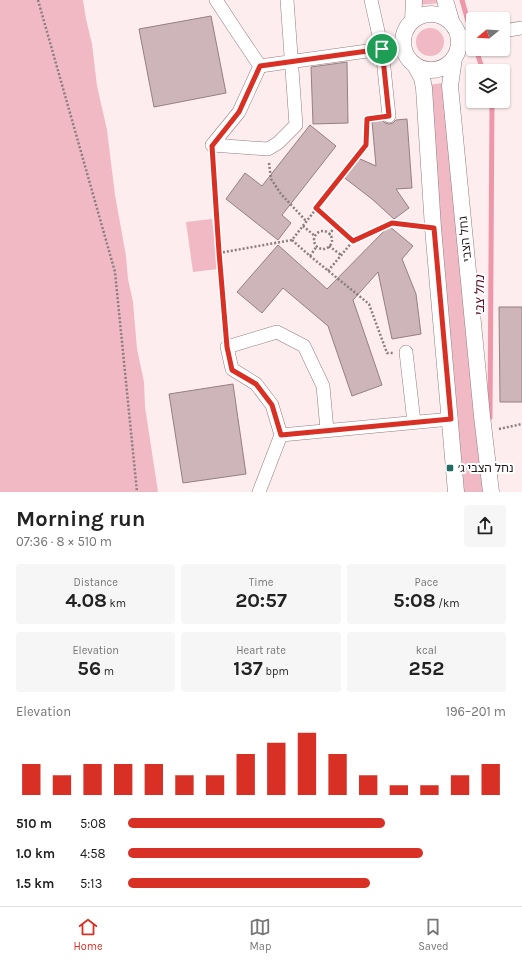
<!DOCTYPE html>
<meta charset="utf-8">
<style>
body{margin:0;font-family:Karla,"Noto Sans Hebrew",sans-serif;background:#f6f6f6;color:#222;height:100vh;display:flex;flex-direction:column;font-size:15px;white-space:nowrap}
*{box-sizing:border-box;margin:0}
p{font-size:13px;color:#767676}
.icon{flex:none;width:22px;height:22px;fill:none;stroke:currentColor;stroke-width:2;stroke-linecap:round;stroke-linejoin:round}
.map{position:relative;height:492px;overflow:hidden}
.side{display:flex;flex-direction:column;background:#fff;flex:1}
.side>*{flex:none}
.needle{width:26px;rotate:252deg}
.fabs{position:absolute;left:466px;top:12px;display:grid;gap:8px}
.fabs a{display:grid;place-items:center;width:44px;height:44px;border-radius:4px;background:#fff;box-shadow:0 1px 3px #0004;font-size:20px}
.pin{position:absolute;display:grid;place-items:center;width:34px;height:34px;color:#fff;margin:-17px;border:2px solid #fff;border-radius:50%;box-shadow:0 1px 4px #0007}
.round{display:grid;place-items:center;flex:none;width:42px;height:42px;border-radius:4px;background:#f6f6f6}
.headline{display:flex;align-items:center;justify-content:space-between;height:68px;padding:0 16px}
h1{font-size:22px;font-weight:700;line-height:30px}
.metrics{display:grid;grid-template-columns:repeat(3,1fr);gap:6px;height:68px;padding:4px 16px}
.metrics div{display:grid;align-content:center;border-radius:4px;background:#f6f6f6;text-align:center}
.metrics b{font-size:20px;font-weight:700}
.metrics small{font-size:11px;font-weight:400}
.metrics p{font-size:11px}
.chart{height:112px;padding:8px 16px}
.chart p{display:flex;justify-content:space-between}
.chart svg{width:100%;height:72px;margin-top:4px;stroke:#d93025;stroke-width:6}
ul{padding:0 16px;list-style:none;font-size:13px}
li{display:grid;grid-template-columns:64px 48px 1fr;align-items:center;height:30px}
li i{height:10px;border-radius:5px;background:#d93025}
.tab-bar{display:flex;justify-content:space-around;align-items:center;height:56px;border-top:1px solid #e0e0e0;background:#fff;font-size:11px;color:#767676}
.tab-bar a{display:grid;justify-items:center;gap:2px}
.tab-bar .active{color:#d93025}
.map>svg:first-child{display:block}
.green{fill:#f0b9c3}
.lines{fill:none;stroke-linecap:round;stroke-linejoin:round}
.stream{stroke:#ed97a9;stroke-width:5}
.building{fill:#cdb5b9;stroke:#967f83}
.minor-casing{stroke:#937d80;stroke-width:14}
.tertiary-casing{stroke:#937d80;stroke-width:17}
.path{stroke:#8a7e80;stroke-width:2.5;stroke-dasharray:2 2;stroke-linecap:butt}
.minor{stroke:#fff;stroke-width:13}
.tertiary{stroke:#fff;stroke-width:16}
.route-casing{stroke:#fff;stroke-width:8}
.route{stroke:#d93025;stroke-width:5}
.poi-dot{fill:#226b65;stroke:#fff;stroke-width:1.5}
.labels{text-anchor:middle;dominant-baseline:central;stroke-width:4;stroke-linejoin:round;paint-order:stroke}
.street-label{font-size:12px;fill:#241b1c;stroke:#fff}
.poi-label{font-size:12px;fill:#241b1c;stroke:#fff;text-anchor:start}
.water-label{font-size:13px;font-style:italic;fill:#560a24;stroke:#fff}
</style>
<div class="map">
<svg width="522" height="492" viewBox="0 0 522 492">
<rect width="100%" height="100%" fill="#fdedef"/>
<path class="green" d="M 0,0 L 83,0 L 86,19 L 92,44 L 97,86 L 107,130 L 115,195 L 126,256 L 128,279 L 133,302 L 137,349 L 144,382 L 145,407 L 158,492 L 0,492 Z
M 419,0 L 440,0 L 441,3 L 419,5 Z
M416 42a14 14 0 1 1 28 0a14 14 0 1 1-28 0Z
M 449,82 L 489,492 L 461,492 L 428,85 Z
M 212,219 L 218,269 L 193,272 L 186,222 Z"/>
<g class="lines">
<path class="stream" d="M 462,0 L 472,35
M 476,49 L 483,71
M 490,418 L 492,101"/>
</g>
<path class="building" d="M 211,16 L 226,93 L 154,107 L 139,29 Z
M 347,62 L 348,123 L 313,124 L 311,67 Z
M 407,119 L 412,188 L 396,189 L 409,208 L 394,219 L 372,199 L 342,176 L 358,158 L 376,166 L 372,121 L 382,120 L 385,123 L 389,124 L 393,123 L 396,120 Z
M 310,125 L 336,146 L 282,215 L 291,223 L 278,240 L 226,199 L 245,173 L 262,186 Z
M 389,226 L 413,246 L 402,259 L 416,294 L 421,334 L 392,339 L 378,272 L 353,300 L 382,385 L 352,396 L 328,326 L 283,288 L 262,313 L 237,292 L 278,245 L 327,289 Z
M 499,307 L 522,307 L 522,402 L 500,402 Z
M 233,384 L 246,474 L 183,483 L 169,394 Z"/>
<g class="lines">
<defs>
<path id="minor" d="M 216,0 L 237,32 L 260,66
M 371,0 L 382,49 L 389,116
M 503,31 L 522,28
M 458,37 L 473,35
M 212,145 L 239,112 L 260,66 L 403,46
M 212,145 L 268,149 L 278,143 L 296,125 L 287,0
M 406,352 L 414,422
M 281,435 L 451,419
M 259,492 L 281,435 L 272,405 L 256,384 L 232,369 L 227,347 L 277,332 L 304,346 L 323,386 L 327,430"/>
<path id="tertiary" d="M 445,0 L 452,24
M403 42a28 28 0 1 1 56 0a28 28 0 1 1-56 0Z
M 413,20 L 414,0
M 454,58 L 450,86 L 482,416 L 491,492
M 415,65 L 422,78 L 424,88 L 433,228 L 456,492"/>
</defs>
<use href="#minor" class="minor-casing"/>
<use href="#tertiary" class="tertiary-casing"/>
<path class="path" d="M 38,0 L 115,272 L 137,492
M 213,160 L 219,253 L 225,332
M 269,163 L 271,179 L 281,194 L 307,222
M 316,209 L 366,145 L 367,119 L 375,118
M 303,226 L 315,236
M314 240a9 9 0 1 1 18 0a9 9 0 1 1-18 0Z
M 329,235 L 336,225
M 292,240 L 310,256 L 369,304 L 387,353 L 393,353
M 329,246 L 341,255
M 219,253 L 292,240 L 316,209 L 353,241
M 310,256 L 317,246
M 328,271 L 353,241 L 392,223 L 417,226
M 499,429 L 522,424"/>
<use href="#minor" class="minor"/>
<use href="#tertiary" class="tertiary"/>
</g>
<g class="lines">
<defs>
<path id="route" d="M 382,49 L 389,116 L 367,119 L 366,145 L 316,208 L 353,241 L 392,223 L 434,228 L 451,419 L 281,435 L 272,405 L 256,384 L 232,370 L 227,347 L 219,252 L 212,146 L 239,112 L 260,66 Z"/>
</defs>
<use href="#route" class="route-casing"/>
<use href="#route" class="route"/>
</g>
<rect class="poi-dot" x="446" y="464" width="8" height="8" rx="2"/>
<g class="labels">
<g class="street-label">
<text transform="translate(465 239) rotate(-96)">נחל הצבי</text>
</g>
<g class="poi-label">
<text x="458" y="468">נחל הצבי ג׳</text>
</g>
<g class="water-label">
<text transform="translate(479 296) rotate(-90)">נחל צבי</text>
</g>
</g>
</svg>
<div class="fabs">
<a><svg class="needle" viewBox="-14 -14 28 28"><path d="M0-13l5 13h-10z" fill="#e53935"/><path d="M0 13l5-13h-10z" fill="#767676"/></svg></a>
<a><svg class="icon" aria-label="layers" viewBox="0 0 24 24"><path d="M12 4l9 5-9 5-9-5zM3 14l9 5 9-5"/></svg></a>
</div>
<div class="pin" style="left:382px;top:49px;background:#1e9e55"><svg class="icon" aria-label="arrive" viewBox="0 0 24 24"><path d="M6 21V4h12l-3 4 3 4H6"/></svg></div>
</div>
<section class="side">
<div class="headline"><div><h1>Morning run</h1><p>07:36 · 8 × 510 m</p></div><a class="round"><svg class="icon" aria-label="share" viewBox="0 0 24 24"><path d="M12 15V3M7 8l5-5 5 5M5 13v7h14v-7"/></svg></a></div>
<div class="metrics">
<div><p>Distance</p><b>4.08<small> km</small></b></div>
<div><p>Time</p><b>20:57</b></div>
<div><p>Pace</p><b>5:08<small> /km</small></b></div>
</div>
<div class="metrics">
<div><p>Elevation</p><b>56<small> m</small></b></div>
<div><p>Heart rate</p><b>137<small> bpm</small></b></div>
<div><p>kcal</p><b>252</b></div>
</div>
<div class="chart"><p><span>Elevation</span>196–201 m</p>
<svg viewBox="0 0 160 44" preserveAspectRatio="none"><path d="M5 44V25M15 44V32M25 44V25M35 44V25M45 44V25M55 44V32M65 44V32M75 44V19M85 44V12M95 44V6M105 44V19M115 44V32M125 44V38M135 44V38M145 44V32M155 44V25"/></svg>
</div>
<ul>
<li><b>510 m</b>5:08<i style="width:68%"></i></li>
<li><b>1.0 km</b>4:58<i style="width:78%"></i></li>
<li><b>1.5 km</b>5:13<i style="width:64%"></i></li>
</ul>
</section>
<nav class="tab-bar">
<a class="active"><svg class="icon" aria-label="home" viewBox="0 0 24 24"><path d="M3 11l9-7 9 7M6 9v11h12V9"/></svg>Home</a>
<a><svg class="icon" aria-label="map" viewBox="0 0 24 24"><path d="M3 6l6-2 6 2 6-2v14l-6 2-6-2-6 2zM9 4v14M15 6v14"/></svg>Map</a>
<a><svg class="icon" aria-label="saved" viewBox="0 0 24 24"><path d="M7 4h10v16l-5-4-5 4z"/></svg>Saved</a>
</nav>
